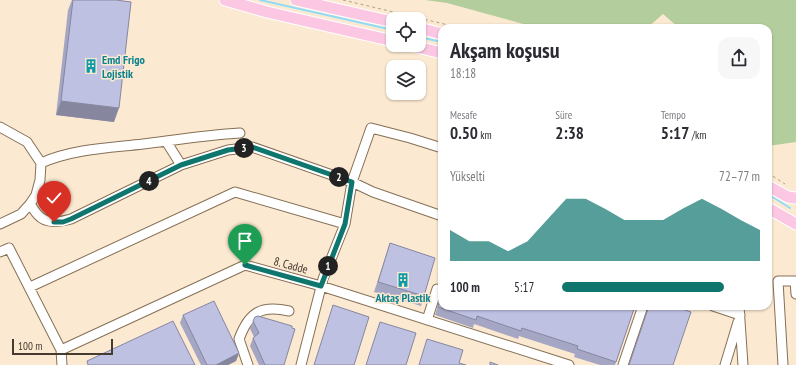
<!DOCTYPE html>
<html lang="tr">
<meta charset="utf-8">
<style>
body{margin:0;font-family:"PT Sans Narrow",sans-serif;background:#f7f7f7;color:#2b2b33;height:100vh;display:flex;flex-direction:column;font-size:15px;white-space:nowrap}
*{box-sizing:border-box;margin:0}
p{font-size:13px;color:#7c7c81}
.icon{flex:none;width:22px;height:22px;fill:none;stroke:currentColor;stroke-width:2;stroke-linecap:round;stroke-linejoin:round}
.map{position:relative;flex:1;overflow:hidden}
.details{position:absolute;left:438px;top:24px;width:334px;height:286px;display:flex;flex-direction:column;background:#fff;border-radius:12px;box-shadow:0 1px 3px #0004}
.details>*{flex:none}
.tools{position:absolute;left:386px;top:12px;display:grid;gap:8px}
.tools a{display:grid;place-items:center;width:40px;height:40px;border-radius:8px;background:#fff;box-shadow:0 1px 3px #0004;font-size:20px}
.scale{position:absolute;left:12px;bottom:10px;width:101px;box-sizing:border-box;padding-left:4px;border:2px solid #453b30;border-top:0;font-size:11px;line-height:14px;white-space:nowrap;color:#453b30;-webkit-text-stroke:3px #fce9d1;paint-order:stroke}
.pin{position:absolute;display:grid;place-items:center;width:34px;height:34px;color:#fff;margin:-41px -17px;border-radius:50% 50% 50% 0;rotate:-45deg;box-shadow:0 0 4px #0007}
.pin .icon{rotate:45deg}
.km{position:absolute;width:20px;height:20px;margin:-10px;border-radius:50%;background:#222;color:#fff;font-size:11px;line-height:20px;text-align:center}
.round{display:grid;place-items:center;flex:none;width:42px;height:42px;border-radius:12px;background:#f7f7f7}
.head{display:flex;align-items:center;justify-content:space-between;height:68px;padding:0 12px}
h1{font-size:22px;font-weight:700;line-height:30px}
.metrics{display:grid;grid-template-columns:repeat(3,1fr);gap:6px;height:68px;padding:4px 12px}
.metrics div{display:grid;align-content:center}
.metrics b{font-size:17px;font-weight:700}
.metrics small{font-size:11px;font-weight:400}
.metrics p{font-size:11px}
.chart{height:112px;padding:8px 12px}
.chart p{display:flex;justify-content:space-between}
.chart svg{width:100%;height:72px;margin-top:4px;fill:#0f766e;opacity:.7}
ul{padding:0 12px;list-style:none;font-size:13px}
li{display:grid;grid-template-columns:64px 48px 1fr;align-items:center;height:30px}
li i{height:10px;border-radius:5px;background:#0f766e}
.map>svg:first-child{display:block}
.green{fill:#b3ce9c}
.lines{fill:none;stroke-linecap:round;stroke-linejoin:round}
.stream{stroke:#91dcf5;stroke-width:2}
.minor-casing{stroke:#857056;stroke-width:11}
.major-casing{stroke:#fff;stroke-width:13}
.path{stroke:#af9f8d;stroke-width:1;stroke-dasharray:3 3;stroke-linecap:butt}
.minor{stroke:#fff;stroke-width:9}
.major{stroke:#fbc7e2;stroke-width:11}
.wall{fill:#a4a6c3}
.shaded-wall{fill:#86879f}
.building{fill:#bfc1e3;stroke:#86879f}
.route-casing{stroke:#fff;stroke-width:8}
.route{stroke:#0f766e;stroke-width:5}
.labels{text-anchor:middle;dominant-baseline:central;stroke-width:3;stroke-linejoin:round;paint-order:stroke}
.culture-label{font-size:12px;font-weight:bold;fill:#0d838f;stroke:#fce9d1;text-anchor:start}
.street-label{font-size:12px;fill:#453b30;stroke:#fce9d1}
</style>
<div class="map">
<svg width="796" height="365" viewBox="0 0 796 365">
<rect width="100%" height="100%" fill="#fce9d1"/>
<path class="green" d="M 425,0 L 796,0 L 796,142 L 768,146 L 768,28 L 679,28 L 663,14 L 647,28 L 538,28 L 447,3 Z"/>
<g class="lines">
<path class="stream" d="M 260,0 L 393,30
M 419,37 L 442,42
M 768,194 L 790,208"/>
<defs>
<path id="minor" d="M 0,127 L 27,142 L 41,163 L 40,180 L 36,195 L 30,204 L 21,214 L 0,224
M 166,141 L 181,165
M 41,163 C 73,149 108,148 143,144 C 175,140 207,135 240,133
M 30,204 C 33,208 35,212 38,215 C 46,224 61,222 71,219 L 181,165 L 228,150 L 252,147 L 352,182 L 371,128 L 410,138 L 442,148
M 0,252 L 9,248 L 61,350 L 62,365
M 795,281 L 796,294
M 30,287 L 235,192 L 345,224
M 713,306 L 740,315
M 739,306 L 743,365
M 427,320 L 437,289
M 61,350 L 245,265 L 321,286 L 569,365
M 248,365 L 239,339 C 249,312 261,305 289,311
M 301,365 L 323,279 L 345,224 L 352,182 L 373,192 L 442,216
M 623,365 L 643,306
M 725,365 L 738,322
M 783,365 L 778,281 L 796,281"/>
<path id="major" d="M 225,0 L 267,12 L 393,41
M 296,0 L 393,22
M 419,28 L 442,34
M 409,45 L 442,53
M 768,186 L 788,197 L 796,198
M 768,208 L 796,224"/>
</defs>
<use href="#minor" class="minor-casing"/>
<use href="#major" class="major-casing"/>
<path class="path" d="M 343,0 L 461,28
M 768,173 L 785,184"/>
<use href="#minor" class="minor"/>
<use href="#major" class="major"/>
</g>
<path class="wall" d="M 72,0 L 116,0 L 114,122 L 56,115 L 68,10 Z
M 390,243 L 424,296 L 421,306 L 374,292 Z
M 442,292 L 442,306 L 635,306 L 615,365 L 600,365 L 574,357 L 575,354 L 519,336 L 518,339 L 474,324 L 473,328 L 435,315 Z
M 183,315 L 239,353 L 236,361 L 228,365 L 201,365 L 180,323 Z
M 253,321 L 284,365 L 259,365 L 250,346 L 253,338 L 254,337 L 250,329 Z"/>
<path class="shaded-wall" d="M 61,101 L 119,108 L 114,122 L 56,115 Z
M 239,353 L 236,361 L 228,365 L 216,365 Z"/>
<path class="building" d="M 73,0 L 116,0 L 131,2 L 119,108 L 61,101 Z
M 390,243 L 435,258 L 424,296 L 378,282 Z
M 442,293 L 442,306 L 635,306 L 616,362 L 577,349 L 578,346 L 522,328 L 521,331 L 477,316 L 476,320 L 438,307 Z
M 214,301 L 239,353 L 216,365 L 207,365 L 183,315 Z
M 333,305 L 369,317 L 354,365 L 314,365 Z
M 649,306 L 674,306 L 691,312 L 673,365 L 629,365 Z
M 258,316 L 292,326 L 292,328 L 295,329 L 284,365 L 265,365 L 253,338 L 259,333 L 253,321 L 255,317 Z
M 173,321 L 195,365 L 88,365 L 87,361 Z
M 380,322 L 416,333 L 406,365 L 366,365 Z
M 427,339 L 463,350 L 459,363 L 466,365 L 419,365 Z
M 490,362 L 498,365 L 490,365 Z"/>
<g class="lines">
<defs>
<path id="route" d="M 54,222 L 63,222 L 71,219 L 181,165 L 228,150 L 252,147 L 352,182 L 345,224 L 321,286 L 245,265"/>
</defs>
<use href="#route" class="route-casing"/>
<use href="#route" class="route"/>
</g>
<defs>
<symbol id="building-bare" viewBox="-9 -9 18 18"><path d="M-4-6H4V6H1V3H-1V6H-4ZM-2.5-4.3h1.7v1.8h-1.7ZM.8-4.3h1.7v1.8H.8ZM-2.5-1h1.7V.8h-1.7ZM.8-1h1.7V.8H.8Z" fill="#0f9aa8" stroke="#fce9d1" stroke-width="2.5" paint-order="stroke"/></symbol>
</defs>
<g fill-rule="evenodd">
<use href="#building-bare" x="81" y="56" width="20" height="20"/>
<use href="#building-bare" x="393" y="270" width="20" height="20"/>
</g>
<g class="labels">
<g class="culture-label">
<text x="102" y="59">Emd Frigo<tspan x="102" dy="14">Lojistik</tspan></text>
<text x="403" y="297" text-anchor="middle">Aktaş Plastik</text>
</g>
<g class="street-label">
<text transform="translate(291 265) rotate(15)">8. Cadde</text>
</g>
</g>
</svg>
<div class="tools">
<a><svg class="icon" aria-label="locate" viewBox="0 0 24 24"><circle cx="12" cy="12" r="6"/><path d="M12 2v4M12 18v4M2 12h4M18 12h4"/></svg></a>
<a><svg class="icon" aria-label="layers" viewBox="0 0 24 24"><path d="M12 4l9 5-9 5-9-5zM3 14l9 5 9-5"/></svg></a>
</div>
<div class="scale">100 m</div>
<div class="pin" style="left:245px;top:265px;background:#1e9e55"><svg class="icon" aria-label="arrive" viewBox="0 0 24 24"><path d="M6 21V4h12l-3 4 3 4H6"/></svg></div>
<div class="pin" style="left:54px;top:222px;background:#d93025"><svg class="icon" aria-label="check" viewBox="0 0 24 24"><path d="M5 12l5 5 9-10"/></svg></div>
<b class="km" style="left:328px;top:266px">1</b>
<b class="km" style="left:339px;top:177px">2</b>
<b class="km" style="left:244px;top:148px">3</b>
<b class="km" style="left:149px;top:181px">4</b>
<section class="details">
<div class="head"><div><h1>Akşam koşusu</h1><p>18:18</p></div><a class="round"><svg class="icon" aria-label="share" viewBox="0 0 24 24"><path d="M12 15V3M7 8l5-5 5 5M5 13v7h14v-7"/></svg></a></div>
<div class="metrics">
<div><p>Mesafe</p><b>0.50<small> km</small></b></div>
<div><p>Süre</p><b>2:38</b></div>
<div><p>Tempo</p><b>5:17<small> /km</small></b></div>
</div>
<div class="chart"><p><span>Yükselti</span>72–77 m</p>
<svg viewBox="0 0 160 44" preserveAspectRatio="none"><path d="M0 44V25L10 32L20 32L30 38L40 32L50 19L60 6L70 6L80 12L90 19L100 19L110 19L120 12L130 6L140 12L150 19L160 25V44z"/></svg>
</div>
<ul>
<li><b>100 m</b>5:17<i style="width:82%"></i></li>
</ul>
</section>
</div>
